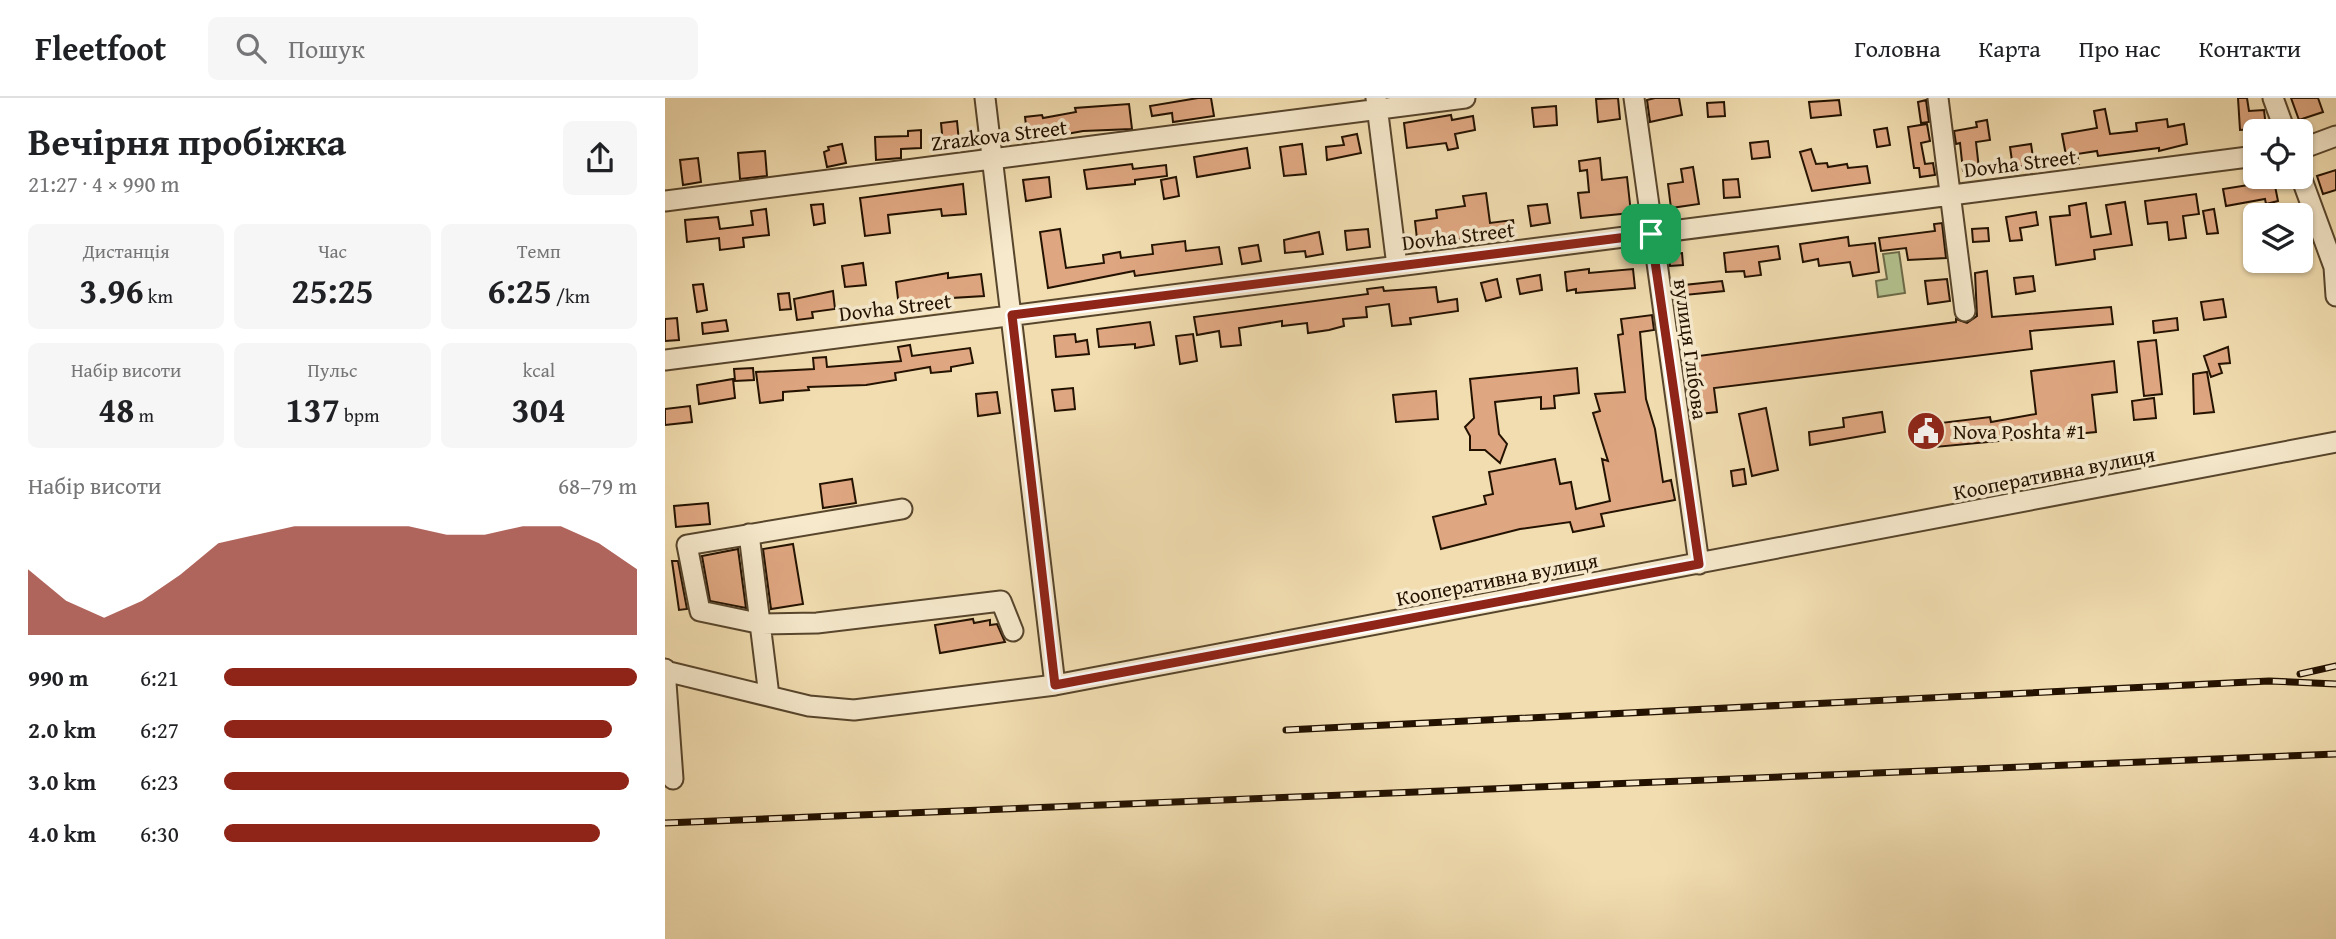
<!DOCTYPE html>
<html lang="uk">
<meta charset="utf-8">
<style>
body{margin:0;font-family:"Gentium Book Plus",serif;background:#f6f6f6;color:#202124;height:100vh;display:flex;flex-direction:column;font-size:26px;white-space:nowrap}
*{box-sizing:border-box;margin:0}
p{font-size:23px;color:#757577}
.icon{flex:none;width:38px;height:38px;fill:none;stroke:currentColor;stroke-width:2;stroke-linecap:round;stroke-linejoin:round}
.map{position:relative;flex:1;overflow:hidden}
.side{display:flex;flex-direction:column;background:#fff;width:665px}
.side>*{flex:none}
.tools{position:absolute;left:1578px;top:21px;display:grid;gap:14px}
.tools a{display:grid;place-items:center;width:70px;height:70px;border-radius:10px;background:#fff;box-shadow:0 2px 5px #0004;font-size:35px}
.pin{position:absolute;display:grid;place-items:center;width:60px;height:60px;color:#fff;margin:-30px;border-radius:14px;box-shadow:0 4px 10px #0006}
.round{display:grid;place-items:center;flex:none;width:74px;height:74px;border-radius:10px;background:#f6f6f6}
.summary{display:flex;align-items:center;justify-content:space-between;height:119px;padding:0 28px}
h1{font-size:38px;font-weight:700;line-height:52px}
.figures{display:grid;grid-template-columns:repeat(3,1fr);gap:10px;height:119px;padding:7px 28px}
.figures div{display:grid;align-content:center;border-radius:10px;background:#f6f6f6;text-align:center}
.figures b{font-size:35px;font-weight:700}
.figures small{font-size:19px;font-weight:400}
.figures p{font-size:19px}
.chart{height:196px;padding:14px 28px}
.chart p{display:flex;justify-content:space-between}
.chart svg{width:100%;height:126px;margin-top:7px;fill:#8f2418;opacity:.7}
ul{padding:0 28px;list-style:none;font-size:23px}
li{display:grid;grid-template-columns:112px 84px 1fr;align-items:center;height:52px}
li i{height:18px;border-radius:9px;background:#8f2418}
header{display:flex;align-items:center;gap:42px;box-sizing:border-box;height:98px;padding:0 35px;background:#fff;border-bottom:2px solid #e0e0e0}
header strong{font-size:33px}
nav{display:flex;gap:38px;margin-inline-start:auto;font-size:24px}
.search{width:490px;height:63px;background:#f6f6f6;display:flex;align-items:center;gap:18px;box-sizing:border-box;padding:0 24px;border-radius:10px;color:#757577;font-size:26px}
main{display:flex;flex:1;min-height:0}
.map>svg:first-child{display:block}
.green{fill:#b3c290;stroke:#6c6a48;stroke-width:2}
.building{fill:#dfa781;stroke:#241200;stroke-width:2}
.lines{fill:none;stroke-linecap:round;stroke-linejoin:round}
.minor-casing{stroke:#57452c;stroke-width:23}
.minor{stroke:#f6e9cc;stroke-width:19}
.rail-casing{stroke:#241200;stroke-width:7}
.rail{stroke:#f6e9cc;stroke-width:4.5;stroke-dasharray:13;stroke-linecap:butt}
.route-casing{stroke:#fff;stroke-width:14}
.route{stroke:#8f2418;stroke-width:9}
.labels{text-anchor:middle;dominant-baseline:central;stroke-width:7;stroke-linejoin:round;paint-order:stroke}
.street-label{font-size:21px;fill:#241200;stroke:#f6e9cc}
.poi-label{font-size:21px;fill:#241200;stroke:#f6e9cc;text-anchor:start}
</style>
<header>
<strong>Fleetfoot</strong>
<div class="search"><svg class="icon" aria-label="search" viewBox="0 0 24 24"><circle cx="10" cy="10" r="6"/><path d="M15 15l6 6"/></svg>Пошук</div>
<nav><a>Головна</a><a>Карта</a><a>Про нас</a><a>Контакти</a></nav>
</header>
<main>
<section class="side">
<div class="summary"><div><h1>Вечірня пробіжка</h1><p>21:27 · 4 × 990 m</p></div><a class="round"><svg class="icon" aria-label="share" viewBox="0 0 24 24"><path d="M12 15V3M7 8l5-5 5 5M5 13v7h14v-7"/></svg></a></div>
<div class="figures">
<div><p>Дистанція</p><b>3.96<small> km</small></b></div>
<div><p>Час</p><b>25:25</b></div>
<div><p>Темп</p><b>6:25<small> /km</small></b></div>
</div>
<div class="figures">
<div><p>Набір висоти</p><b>48<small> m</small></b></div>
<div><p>Пульс</p><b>137<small> bpm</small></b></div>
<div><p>kcal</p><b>304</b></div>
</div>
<div class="chart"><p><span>Набір висоти</span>68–79 m</p>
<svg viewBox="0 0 160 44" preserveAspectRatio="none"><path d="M0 44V21L10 32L20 38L30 32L40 23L50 12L60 9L70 6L80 6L90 6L100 6L110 9L120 9L130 6L140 6L150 12L160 21V44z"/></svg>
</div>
<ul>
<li><b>990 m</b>6:21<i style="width:100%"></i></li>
<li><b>2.0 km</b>6:27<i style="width:94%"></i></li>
<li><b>3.0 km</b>6:23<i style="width:98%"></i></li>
<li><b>4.0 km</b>6:30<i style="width:91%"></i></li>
</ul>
</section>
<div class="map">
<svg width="1671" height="841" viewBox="0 0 1671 841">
<rect width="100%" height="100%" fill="#f1ddb0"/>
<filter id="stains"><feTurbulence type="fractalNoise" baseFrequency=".00286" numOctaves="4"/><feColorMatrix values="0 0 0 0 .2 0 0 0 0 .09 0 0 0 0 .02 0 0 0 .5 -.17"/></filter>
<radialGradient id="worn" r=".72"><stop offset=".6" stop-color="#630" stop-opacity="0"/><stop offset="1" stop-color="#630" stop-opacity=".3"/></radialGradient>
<path class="green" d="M 1234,154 L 1240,195 L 1213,199 L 1211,183 L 1222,181 L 1218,156 Z"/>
<path class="building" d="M 533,0 L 546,0 L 549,18 L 508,24 L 507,15 L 487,18 L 485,8 Z
M 953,0 L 955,21 L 933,24 L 931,1 Z
M 990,0 L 1014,0 L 1017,17 L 985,24 L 982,2 Z
M 1573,0 L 1582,0 L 1584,13 L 1599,12 L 1601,30 L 1575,32 Z
M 1626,0 L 1653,0 L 1658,14 L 1634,22 Z
M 1174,2 L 1176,17 L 1146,20 L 1144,4 Z
M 1261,2 L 1264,24 L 1256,25 L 1253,4 Z
M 1059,4 L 1060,18 L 1043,19 L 1042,5 Z
M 464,6 L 467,31 L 418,33 L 363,43 L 360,19 L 377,17 L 378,20 L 411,14 L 410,10 Z
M 891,8 L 892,27 L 869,29 L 867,10 Z
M 1440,11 L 1445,36 L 1472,33 L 1471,25 L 1502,21 L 1503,29 L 1519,26 L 1522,46 L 1494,53 L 1494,50 L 1433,58 L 1432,53 L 1412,56 L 1414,66 L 1403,68 L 1397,36 L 1432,30 L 1429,13 Z
M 786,17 L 787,22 L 808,18 L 810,32 L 790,36 L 793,50 L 783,52 L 781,45 L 742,50 L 739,25 Z
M 1322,22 L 1325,42 L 1311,44 L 1314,71 L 1298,73 L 1295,45 L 1291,46 L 1289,33 L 1312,29 L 1311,24 Z
M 292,23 L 294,44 L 278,46 L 276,25 Z
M 1262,26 L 1265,43 L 1256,45 L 1260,66 L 1268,65 L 1270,77 L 1255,79 L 1254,70 L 1249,70 L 1243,29 Z
M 1222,30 L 1225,47 L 1212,49 L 1209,32 Z
M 256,32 L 256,50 L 236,51 L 236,60 L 211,62 L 210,39 L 243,38 L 243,33 Z
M 692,36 L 696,55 L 662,62 L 661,49 L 679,47 L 677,39 Z
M 1103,43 L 1105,59 L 1087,61 L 1085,45 Z
M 177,46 L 181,65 L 162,69 L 159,54 L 164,52 L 163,49 Z
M 637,46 L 641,76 L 619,78 L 615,49 Z
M 1366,46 L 1369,66 L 1348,70 L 1345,49 Z
M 582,50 L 585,70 L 532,79 L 529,59 Z
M 1146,51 L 1151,66 L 1162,65 L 1163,69 L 1182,66 L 1183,70 L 1202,68 L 1205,85 L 1147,93 L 1135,54 Z
M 100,53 L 102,78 L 75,81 L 73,55 Z
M 33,60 L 36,84 L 18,87 L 15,62 Z
M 935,60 L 937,82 L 962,79 L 966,115 L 916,120 L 913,95 L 924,94 L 922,72 L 915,73 L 914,63 Z
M 467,66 L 468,71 L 501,67 L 502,78 L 470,82 L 470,86 L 422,91 L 419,72 Z
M 1028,69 L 1034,106 L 1006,110 L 1003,86 L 1018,84 L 1016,71 Z
M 1671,72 L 1671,92 L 1658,96 L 1652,78 Z
M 384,79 L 386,99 L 361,103 L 358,82 Z
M 511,79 L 514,98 L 499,101 L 496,82 Z
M 1073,81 L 1075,99 L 1059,100 L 1058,82 Z
M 1609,83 L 1613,103 L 1601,106 L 1600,101 L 1561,108 L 1558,91 Z
M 298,86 L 301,116 L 277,118 L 276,111 L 223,117 L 225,135 L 200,138 L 195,100 Z
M 821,95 L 825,125 L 848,122 L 849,132 L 791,142 L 790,137 L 752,141 L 750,123 L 772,120 L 771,112 L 800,108 L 798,98 Z
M 1531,96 L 1534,116 L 1518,118 L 1521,140 L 1504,142 L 1502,124 L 1483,126 L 1480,103 Z
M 1460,104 L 1467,147 L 1429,152 L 1430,161 L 1391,167 L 1385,119 L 1405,117 L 1404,108 L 1421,105 L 1426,139 L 1446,136 L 1441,107 Z
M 158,106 L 160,125 L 149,127 L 146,107 Z
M 882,106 L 885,125 L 866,128 L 863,108 Z
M 101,111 L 104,137 L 78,140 L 79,149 L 55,152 L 54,140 L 22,144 L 20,122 L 53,119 L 55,131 L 88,127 L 86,113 Z
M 1549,111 L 1553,135 L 1542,136 L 1538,113 Z
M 1371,114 L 1373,127 L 1355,130 L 1357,142 L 1345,143 L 1341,119 Z
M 1277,125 L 1281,160 L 1243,162 L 1241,150 L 1216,153 L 1214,140 L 1270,133 L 1269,126 Z
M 1323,130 L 1324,143 L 1308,144 L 1307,131 Z
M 395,131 L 401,170 L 439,165 L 438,157 L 455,154 L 456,160 L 488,156 L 487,147 L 520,143 L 521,153 L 554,149 L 557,166 L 470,178 L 469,173 L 383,190 L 375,134 Z
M 703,131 L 705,149 L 682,152 L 680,133 Z
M 654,134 L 658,156 L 641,159 L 640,153 L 620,155 L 619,142 Z
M 1183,139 L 1184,148 L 1210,145 L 1214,174 L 1188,178 L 1185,164 L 1154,168 L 1153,161 L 1138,164 L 1135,146 Z
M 593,147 L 596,163 L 577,166 L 574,150 Z
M 1113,148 L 1115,161 L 1094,164 L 1096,177 L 1080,179 L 1079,173 L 1061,174 L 1059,155 Z
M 1017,155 L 1018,167 L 1005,168 L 1004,156 Z
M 198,165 L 201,187 L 180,189 L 177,168 Z
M 924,171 L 924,175 L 968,171 L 970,190 L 911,195 L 911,191 L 902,193 L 900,174 Z
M 1322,173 L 1327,219 L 1446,209 L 1448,226 L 1365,233 L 1367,251 L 1049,290 L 1052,314 L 1026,317 L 1018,260 L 1291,224 L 1291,221 L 1302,225 L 1312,218 L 1310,175 Z
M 283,175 L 283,180 L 316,176 L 319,198 L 254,202 L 255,207 L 234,209 L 231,184 Z
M 875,177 L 877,192 L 855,196 L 852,181 Z
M 1368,178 L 1370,193 L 1351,196 L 1349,180 Z
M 832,181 L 836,199 L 821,203 L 816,185 Z
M 1282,181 L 1285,203 L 1263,206 L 1260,183 Z
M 1057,183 L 1059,193 L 1020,197 L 1019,187 Z
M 38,186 L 42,212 L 32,214 L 28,187 Z
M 718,189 L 719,193 L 771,189 L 773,204 L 792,201 L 793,213 L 745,220 L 746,226 L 727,228 L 724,206 L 701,209 L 702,219 L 678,221 L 679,228 L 664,232 L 643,235 L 642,225 L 617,228 L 617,223 L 574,230 L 576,247 L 556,249 L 554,233 L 532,237 L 529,219 L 703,196 L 702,191 Z
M 168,193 L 170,211 L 147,214 L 148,220 L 132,222 L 129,201 Z
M 124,195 L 126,211 L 115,212 L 113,196 Z
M 1558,201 L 1561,219 L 1539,222 L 1536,204 Z
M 987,217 L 989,232 L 975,234 L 981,301 L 990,331 L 998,384 L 1006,382 L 1010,402 L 936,416 L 939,428 L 908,434 L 905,424 L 855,431 L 776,451 L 768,419 L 821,406 L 819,398 L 828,396 L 824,374 L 890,361 L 895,386 L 906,384 L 911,411 L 945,403 L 937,361 L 943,363 L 928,315 L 935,313 L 930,296 L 960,294 L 953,237 L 958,236 L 956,221 Z
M 12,220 L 14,242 L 0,243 L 0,221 Z
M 1512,220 L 1513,232 L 1489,235 L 1488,223 Z
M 61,222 L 63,233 L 38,236 L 37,225 Z
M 485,224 L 489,247 L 470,250 L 470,246 L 434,249 L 432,231 Z
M 410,236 L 411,244 L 422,242 L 424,256 L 391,259 L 389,238 Z
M 528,236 L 532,263 L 515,266 L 511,238 Z
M 1491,242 L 1497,296 L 1479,298 L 1473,244 Z
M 245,247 L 247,258 L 305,250 L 308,265 L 286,269 L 286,273 L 266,275 L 265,269 L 230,275 L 231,282 L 201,287 L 143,289 L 144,292 L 118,294 L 118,302 L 95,305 L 91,274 L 149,271 L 148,260 L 161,259 L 162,269 L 236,263 L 233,249 Z
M 1563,249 L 1565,265 L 1554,266 L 1557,275 L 1546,279 L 1539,258 Z
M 1449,263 L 1452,294 L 1427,297 L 1431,334 L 1270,349 L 1267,326 L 1325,319 L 1326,324 L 1371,316 L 1366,273 Z
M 88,270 L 89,282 L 70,283 L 69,271 Z
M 912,270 L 914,295 L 889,298 L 890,310 L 876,311 L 876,299 L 830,304 L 834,336 L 842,346 L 835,365 L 820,352 L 805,352 L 805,338 L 800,329 L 809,320 L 805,281 Z
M 1542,274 L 1549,314 L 1529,316 L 1528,276 Z
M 68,281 L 70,300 L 34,306 L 32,287 Z
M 408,290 L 410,311 L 390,313 L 387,292 Z
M 771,293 L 773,321 L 731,324 L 728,297 Z
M 332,294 L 335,315 L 313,318 L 311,296 Z
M 1489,300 L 1491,320 L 1469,322 L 1467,303 Z
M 25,308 L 27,324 L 0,327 L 0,311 Z
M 1101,310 L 1113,372 L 1087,378 L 1074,316 Z
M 1217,314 L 1220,334 L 1145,347 L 1144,334 L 1179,329 L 1178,320 Z
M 1079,371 L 1081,386 L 1068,388 L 1066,373 Z
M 187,381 L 191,405 L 158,410 L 155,386 Z
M 43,405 L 45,426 L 11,429 L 9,408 Z
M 128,446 L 138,506 L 106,511 L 98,451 Z
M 73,451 L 81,510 L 45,503 L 37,458 Z
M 7,463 L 13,463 L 22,511 L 14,512 Z
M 308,521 L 309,525 L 325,522 L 325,527 L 332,526 L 340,544 L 275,555 L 270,527 Z"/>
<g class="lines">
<defs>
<path id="minor" d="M 320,0 L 390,587
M 711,0 L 732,168
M 969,0 L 1034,466
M 1273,0 L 1300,213
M 1608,0 L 1620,33
M 1636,51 L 1671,38
M 1636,79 L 1669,169 L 1671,198
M 0,103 L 800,0
M 0,262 L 1591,58
M 237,411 L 22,447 L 35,513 L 97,526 L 152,525 L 336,503 L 348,533
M 84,436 L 104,598
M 0,571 L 8,681
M 0,573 L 144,608 L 189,612 L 390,587 L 1671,344"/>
</defs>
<use href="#minor" class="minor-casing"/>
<use href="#minor" class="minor"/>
<defs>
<path id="rail" d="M 1635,576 L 1671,568
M 621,632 L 1604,583 L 1671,586
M 0,725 L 1671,656"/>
</defs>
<use href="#rail" class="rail-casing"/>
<use href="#rail" class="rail"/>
</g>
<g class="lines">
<defs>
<path id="route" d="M 986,136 L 1034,466 L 390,587 L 347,217 Z"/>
</defs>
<use href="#route" class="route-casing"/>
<use href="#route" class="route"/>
</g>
<defs>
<symbol id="civic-disc" viewBox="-11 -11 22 22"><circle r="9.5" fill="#8f2418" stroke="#f6e9cc"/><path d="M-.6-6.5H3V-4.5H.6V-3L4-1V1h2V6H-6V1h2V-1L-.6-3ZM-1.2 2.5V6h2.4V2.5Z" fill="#fff"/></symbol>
</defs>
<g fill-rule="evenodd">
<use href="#civic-disc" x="1239" y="311" width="44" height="44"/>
</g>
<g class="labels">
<g class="street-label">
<text transform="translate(334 37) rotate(-7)">Zrazkova Street</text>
<text transform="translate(1355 65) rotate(-7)">Dovha Street</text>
<text transform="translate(793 138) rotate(-7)">Dovha Street</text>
<text transform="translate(230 209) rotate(-7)">Dovha Street</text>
<text transform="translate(1026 251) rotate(82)">вулиця Глібова</text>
<text transform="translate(1389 375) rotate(-11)">Кооперативна вулиця</text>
<text transform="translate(832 481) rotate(-11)">Кооперативна вулиця</text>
</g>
<g class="poi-label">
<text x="1288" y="333">Nova Poshta #1</text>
</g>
</g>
<rect width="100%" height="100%" filter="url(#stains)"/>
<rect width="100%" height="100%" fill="url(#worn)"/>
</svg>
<div class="tools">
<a><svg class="icon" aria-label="locate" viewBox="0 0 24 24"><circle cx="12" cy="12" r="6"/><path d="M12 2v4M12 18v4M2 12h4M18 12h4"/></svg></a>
<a><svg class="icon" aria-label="layers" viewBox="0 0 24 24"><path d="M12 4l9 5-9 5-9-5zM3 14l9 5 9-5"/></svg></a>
</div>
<div class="pin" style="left:986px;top:136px;background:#1e9e55"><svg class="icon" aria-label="arrive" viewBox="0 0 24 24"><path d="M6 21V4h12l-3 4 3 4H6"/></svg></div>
</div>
</main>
